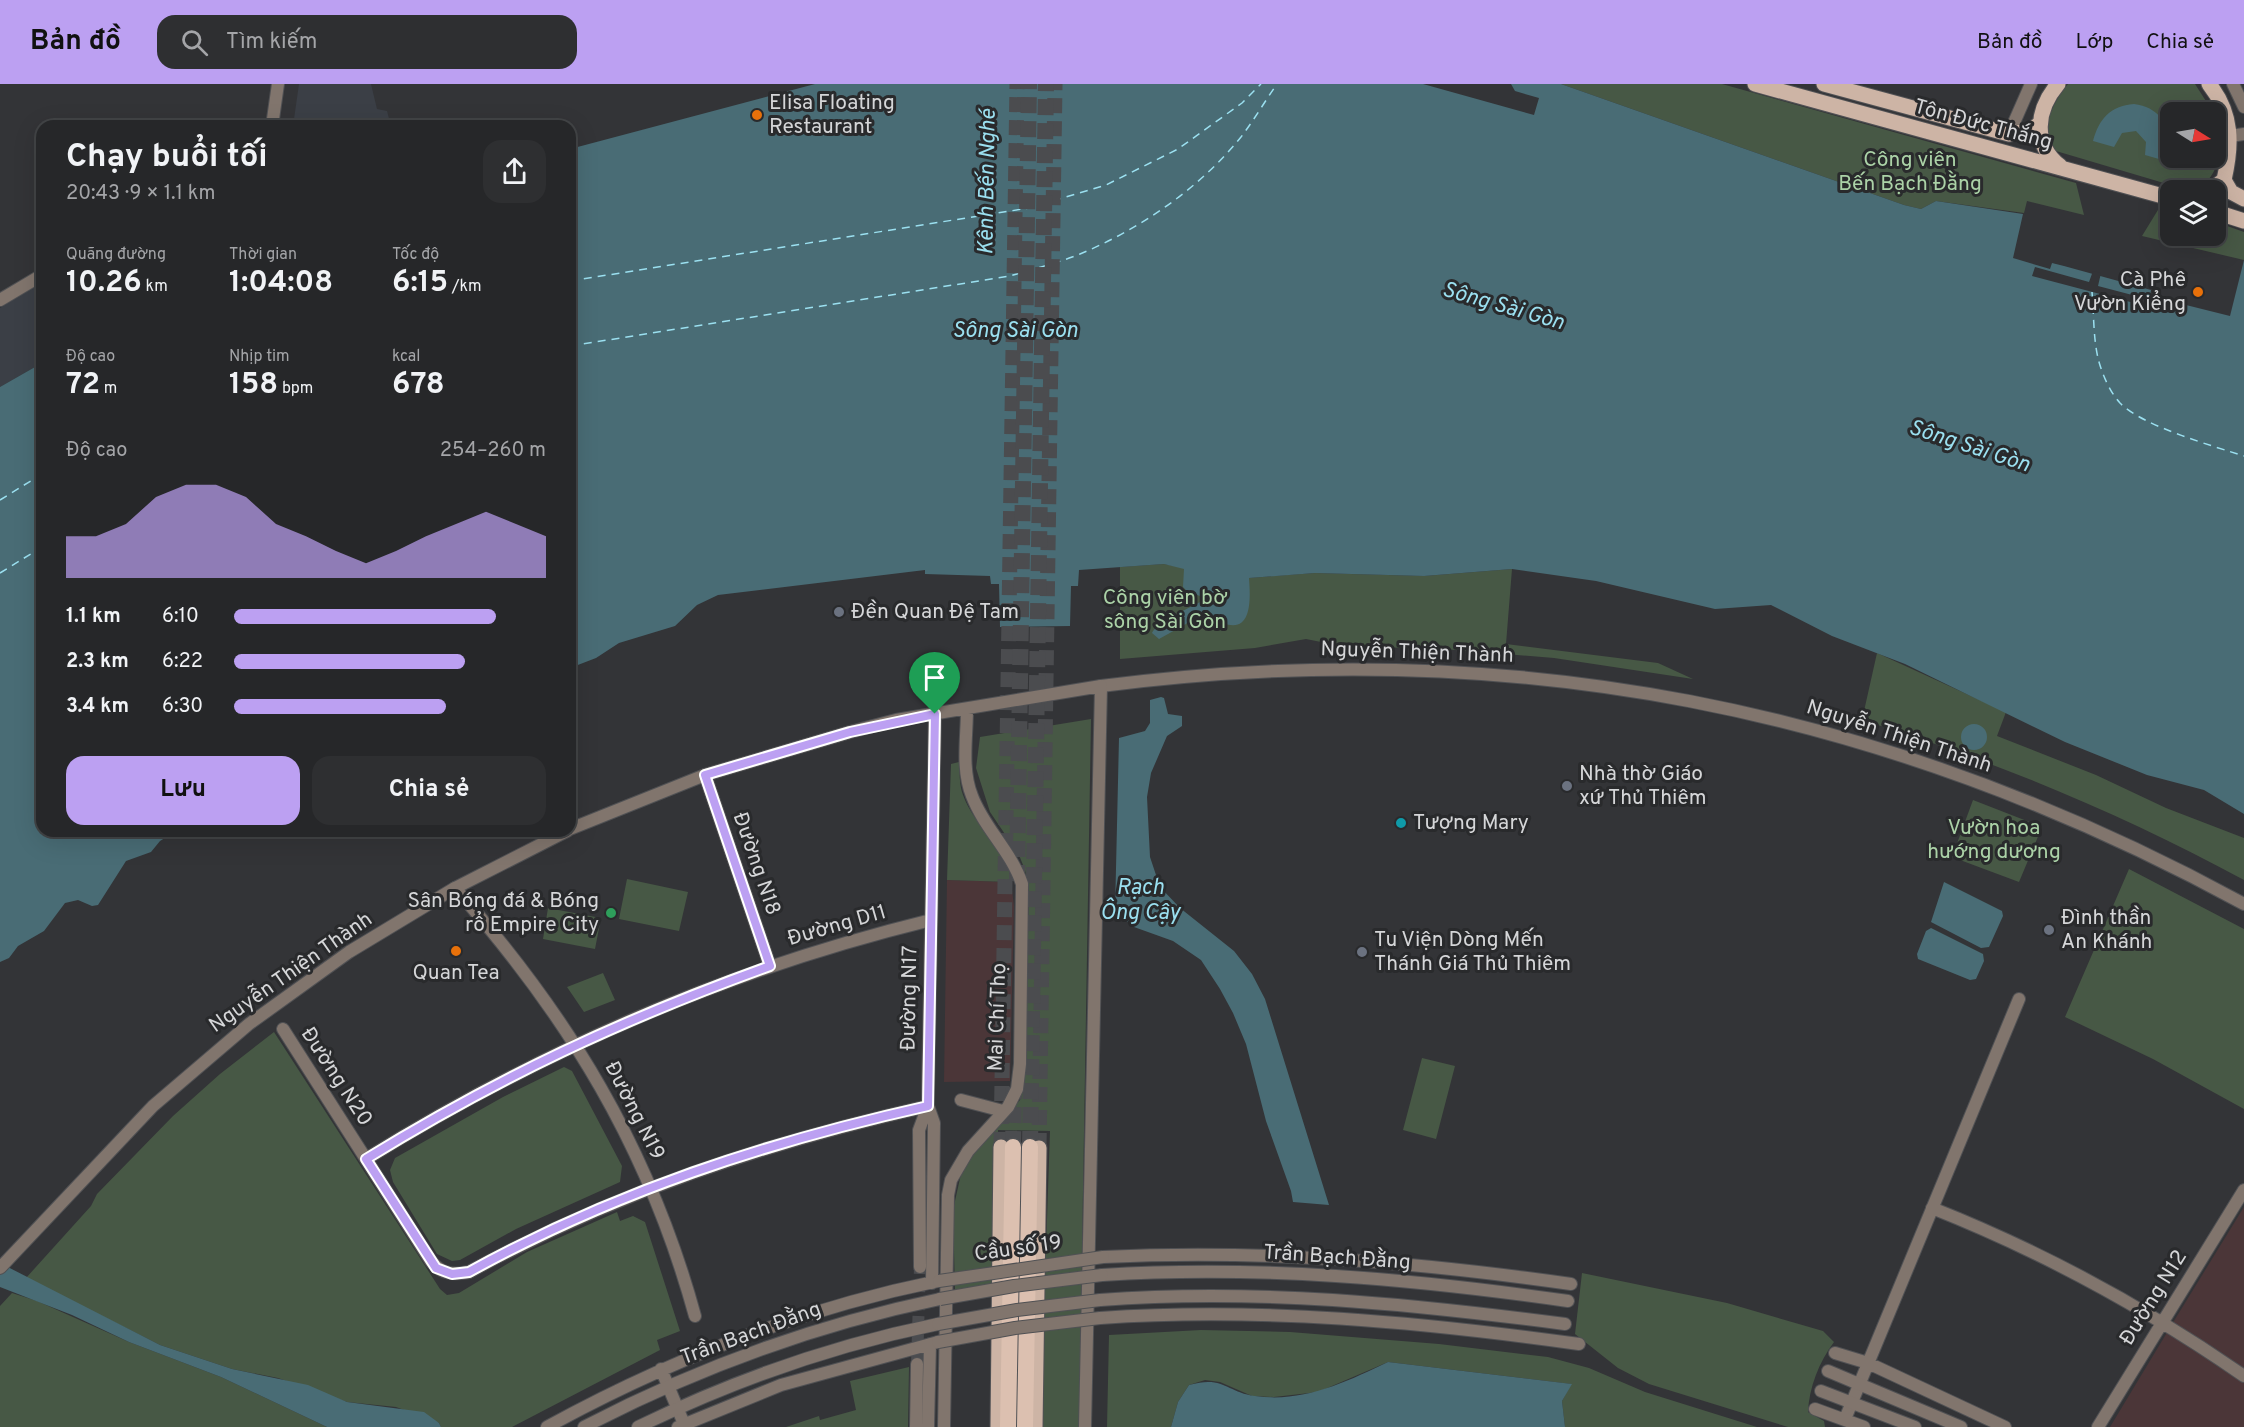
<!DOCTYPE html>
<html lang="vi">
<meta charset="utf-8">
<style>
body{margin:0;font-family:Overpass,sans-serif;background:#2e2f31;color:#f1f3f6;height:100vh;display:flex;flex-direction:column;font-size:22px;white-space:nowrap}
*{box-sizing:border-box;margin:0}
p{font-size:20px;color:#a4a5a8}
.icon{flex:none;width:33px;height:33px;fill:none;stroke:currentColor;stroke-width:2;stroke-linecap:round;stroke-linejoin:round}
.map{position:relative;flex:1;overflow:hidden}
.details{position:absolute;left:36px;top:36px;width:540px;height:717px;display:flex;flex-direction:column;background:#262729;border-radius:18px;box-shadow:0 6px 24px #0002,0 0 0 2px #424446}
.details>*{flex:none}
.needle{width:39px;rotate:101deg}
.controls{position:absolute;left:2160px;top:18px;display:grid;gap:12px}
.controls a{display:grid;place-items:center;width:66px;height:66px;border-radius:12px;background:#262729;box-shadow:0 6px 24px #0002,0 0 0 2px #424446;font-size:30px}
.pin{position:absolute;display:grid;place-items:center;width:51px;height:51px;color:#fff;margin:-62px -26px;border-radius:50% 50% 50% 0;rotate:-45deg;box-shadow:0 0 6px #0007}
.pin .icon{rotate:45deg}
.round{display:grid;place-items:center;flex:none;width:63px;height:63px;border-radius:18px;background:#2e2f31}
.overview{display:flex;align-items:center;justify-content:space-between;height:102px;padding:0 30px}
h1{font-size:33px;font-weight:700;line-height:45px}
.metrics{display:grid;grid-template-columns:repeat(3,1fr);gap:9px;height:102px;padding:6px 30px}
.metrics div{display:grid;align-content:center}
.metrics b{font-size:30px;font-weight:700}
.metrics small{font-size:16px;font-weight:400}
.metrics p{font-size:16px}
.chart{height:168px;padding:12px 30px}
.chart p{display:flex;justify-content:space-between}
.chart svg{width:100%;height:108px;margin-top:6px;fill:#bca0f2;opacity:.7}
.primary-button{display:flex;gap:12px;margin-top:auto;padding:12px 30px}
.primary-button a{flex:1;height:69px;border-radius:18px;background:#bca0f2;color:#111;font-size:24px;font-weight:700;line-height:69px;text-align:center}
.primary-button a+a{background:#2e2f31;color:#f1f3f6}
ul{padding:0 30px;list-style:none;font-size:20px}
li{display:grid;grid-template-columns:96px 72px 1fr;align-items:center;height:45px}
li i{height:15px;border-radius:8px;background:#bca0f2}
header{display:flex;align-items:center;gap:36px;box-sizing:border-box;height:84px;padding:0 30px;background:#bca0f2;color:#111}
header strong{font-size:28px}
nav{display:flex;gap:33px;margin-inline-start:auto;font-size:21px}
.search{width:420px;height:54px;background:#2e2f31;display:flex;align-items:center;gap:15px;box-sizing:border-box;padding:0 21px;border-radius:18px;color:#a4a5a8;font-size:22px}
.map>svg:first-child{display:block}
.commercial{fill:#4b3638}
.built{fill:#3b3f46}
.green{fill:#475845}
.water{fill:#496c75}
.pier{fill:#333437}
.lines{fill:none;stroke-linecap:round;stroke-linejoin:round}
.ferry{stroke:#9be0f0;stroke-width:1.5;stroke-dasharray:8 6;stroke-linecap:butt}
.minor-tunnel{stroke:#4b4c4f;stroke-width:12;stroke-dasharray:12 6;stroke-linecap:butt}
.primary-tunnel{stroke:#4b4c4f;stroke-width:15;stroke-dasharray:15 8;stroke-linecap:butt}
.trunk-tunnel{stroke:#4b4c4f;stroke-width:16;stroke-dasharray:16 8;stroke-linecap:butt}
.minor-casing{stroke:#505154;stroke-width:14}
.tertiary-casing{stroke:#505154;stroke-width:14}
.primary-casing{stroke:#505154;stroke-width:17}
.trunk-casing{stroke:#505154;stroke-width:19}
.minor{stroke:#81756d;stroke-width:12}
.tertiary{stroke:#81756d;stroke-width:12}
.primary{stroke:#cdb4a5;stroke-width:15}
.trunk{stroke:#dcc0b0;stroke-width:16}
.minor-bridge-casing{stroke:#505154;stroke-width:14;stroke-linecap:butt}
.tertiary-bridge-casing{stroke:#505154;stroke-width:14;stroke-linecap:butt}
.minor-bridge{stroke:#81756d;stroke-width:12}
.tertiary-bridge{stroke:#81756d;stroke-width:12}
.route-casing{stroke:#fff;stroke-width:12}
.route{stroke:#bca0f2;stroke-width:8}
.food-dot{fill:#e8710a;stroke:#292a2c;stroke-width:2}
.worship-dot{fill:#6b7280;stroke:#292a2c;stroke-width:2}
.culture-dot{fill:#0f9aa8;stroke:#292a2c;stroke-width:2}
.leisure-dot{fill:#2e9e5b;stroke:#292a2c;stroke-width:2}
.labels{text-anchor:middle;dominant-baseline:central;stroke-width:6;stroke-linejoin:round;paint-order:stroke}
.poi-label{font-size:21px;fill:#d5d6d8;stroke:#292a2c;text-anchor:start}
.street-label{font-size:21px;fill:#d5d6d8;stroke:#292a2c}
.park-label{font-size:21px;fill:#abd2a7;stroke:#292a2c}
.water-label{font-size:22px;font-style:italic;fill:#9be0f0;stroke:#292a2c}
</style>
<header>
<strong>Bản đồ</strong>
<div class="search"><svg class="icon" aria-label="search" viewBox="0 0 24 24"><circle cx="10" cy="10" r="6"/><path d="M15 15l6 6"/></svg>Tìm kiếm</div>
<nav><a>Bản đồ</a><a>Lớp</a><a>Chia sẻ</a></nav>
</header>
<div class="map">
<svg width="2244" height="1343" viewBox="0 0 2244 1343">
<rect width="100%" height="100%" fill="#333437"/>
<path class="commercial" d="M 947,796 L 1011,798 L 1014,822 L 1010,997 L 944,998 Z
M 2244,1123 L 2244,1343 L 2110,1343 L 2177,1232 Z"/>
<path class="built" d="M 299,0 L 371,0 L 377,25 L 387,27 L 391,42 L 293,42 Z
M 42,197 L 42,279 L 0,303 L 0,224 Z"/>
<path class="green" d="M 1561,0 L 1722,0 L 2076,99 L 2084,131 L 2027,117 L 2024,129 L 1936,117 L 1921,125 L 1904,121 Z
M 2068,0 L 2195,0 L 2213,28 L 2170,28 L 2170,74 L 2216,74 L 2216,37 C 2222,66 2221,104 2184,105 L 2056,67 C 2036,49 2054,17 2068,0 Z
M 2161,121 L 2170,124 L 2170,152 L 2216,152 L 2216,138 L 2244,148 L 2244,176 L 2142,152 Z
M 1164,480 L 1248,494 L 1315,489 L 1424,492 L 1512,485 L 1506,560 L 1658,579 L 1693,595 L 1554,574 L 1443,565 L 1341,562 L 1306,555 L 1255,564 L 1120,575 L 1120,483 Z
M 1877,569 L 2006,628 L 1997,652 L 2096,691 L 2166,724 L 2244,754 L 2244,796 C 2122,730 1995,677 1862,636 Z
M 1091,635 L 1079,1343 L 1040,1343 L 1050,1047 L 998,1046 L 995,1207 L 955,1207 L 953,1126 L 963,1081 L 1020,1016 L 1025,988 L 1029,806 L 1025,786 L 1019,771 L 990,728 L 976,684 L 980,653 Z
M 959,678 C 960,689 959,700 963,711 C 974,743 1009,763 1011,798 L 947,796 L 951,680 Z
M 1973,716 L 2042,743 L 2019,798 L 1952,773 Z
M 2129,785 L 2244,845 L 2244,1025 L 2153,975 L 2065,933 Z
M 627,795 L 688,808 L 679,847 L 619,835 Z
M 548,824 L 601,834 L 595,865 L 543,855 Z
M 603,889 L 615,916 L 584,928 L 567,903 Z
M 274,948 L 440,1205 L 447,1211 L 459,1209 L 527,1168 L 617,1128 L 620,1137 L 633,1132 L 645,1138 L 680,1247 L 657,1256 L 660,1266 L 512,1343 L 441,1343 L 439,1339 L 396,1323 L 347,1318 L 278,1294 L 232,1285 L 160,1261 L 26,1194 L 91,1122 L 97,1110 L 173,1032 L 220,990 Z
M 1422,974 L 1455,982 L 1436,1055 L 1403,1046 Z
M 564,983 L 572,987 L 622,1082 L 620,1098 L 516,1145 L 460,1176 L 452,1177 L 437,1170 L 393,1098 L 390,1086 L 395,1074 L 503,1013 Z
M 1582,1189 L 1727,1219 L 1823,1247 L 1834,1258 C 1819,1278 1809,1304 1808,1328 L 1824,1337 L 1825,1343 L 1788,1343 L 1649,1300 L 1618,1284 L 1575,1250 Z
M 12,1209 L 37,1217 L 129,1258 L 221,1293 L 327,1343 L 0,1343 L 0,1222 Z
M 1201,1246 L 1290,1248 L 1439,1260 L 1548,1273 L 1589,1284 L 1645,1308 L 1757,1343 L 1565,1343 L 1562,1317 L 1571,1300 L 1388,1278 L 1318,1308 L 1274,1313 L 1252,1312 L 1220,1298 L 1205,1296 L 1189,1301 L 1178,1318 L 1171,1343 L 1107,1343 L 1109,1251 Z
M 909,1283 L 908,1343 L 786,1343 L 819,1332 L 820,1336 L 856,1326 L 850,1297 Z"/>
<path class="water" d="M 815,0 L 1561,0 L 1904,121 L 1921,125 L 1936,117 L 2023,130 L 2013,174 L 2050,185 L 2052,179 L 2064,182 L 2151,206 L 2150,212 L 2230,232 L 2244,176 L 2244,730 L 2204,706 L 2147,691 L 2065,658 L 1905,580 L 1832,552 L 1771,521 L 1715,525 L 1596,497 L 1512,485 L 1424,492 L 1315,489 L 1249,494 C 1250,510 1254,551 1223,539 C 1214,536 1207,531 1197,528 L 1186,540 L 1159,555 L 1152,549 C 1156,539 1193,522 1204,516 L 1203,513 L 1188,508 L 1183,503 L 1184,485 L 1164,480 L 1079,486 L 1078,502 L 1071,502 L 1070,542 L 1000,543 L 999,500 L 991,500 L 990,492 L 925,490 L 925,486 L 718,511 L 697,521 L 675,542 L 619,559 L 596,574 L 570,584 L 570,65 Z
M 2134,20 C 2165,24 2174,50 2166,77 L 2145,71 L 2146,58 L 2136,47 L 2122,49 L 2114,63 L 2093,57 C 2099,35 2110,22 2134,20 Z
M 42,279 L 42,747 L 176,747 L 160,757 L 151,768 L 126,777 L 98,821 L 92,822 L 78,816 L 65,819 L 44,847 L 18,862 L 9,874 L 0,878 L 0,303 Z
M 1161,613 L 1164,614 L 1168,630 L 1182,632 L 1182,642 L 1167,652 L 1151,689 L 1147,713 L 1150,773 L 1160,803 L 1180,824 L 1234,867 L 1252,890 L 1265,915 L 1329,1121 L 1293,1118 L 1291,1107 L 1266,1037 L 1246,960 L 1233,929 L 1220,905 L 1201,876 L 1173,857 L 1134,843 L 1115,828 L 1119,654 L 1145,647 L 1150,639 L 1150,616 Z
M1961 653a13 13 0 1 1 26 0a13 13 0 1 1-26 0Z
M 1944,798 L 2002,827 L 2003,832 L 1989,863 L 1981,864 L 1931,838 Z
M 1931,844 L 1983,870 L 1984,877 L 1976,895 L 1970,896 L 1918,875 L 1917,870 L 1926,847 Z
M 0,1179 L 160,1261 L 232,1285 L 308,1301 L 347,1318 L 424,1328 L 439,1339 L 441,1343 L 327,1343 L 221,1293 L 129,1258 L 72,1231 L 0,1203 Z
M 1388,1278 L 1572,1300 L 1562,1317 L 1565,1343 L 1171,1343 L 1178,1318 L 1189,1301 C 1224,1291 1226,1308 1255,1312 C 1303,1319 1346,1298 1388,1278 Z"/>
<path class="pier" d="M 1423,0 L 1511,0 L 1515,7 L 1539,14 L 1534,31 Z
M 2035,183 L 2089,198 L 2093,187 L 2101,189 L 2098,202 L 2174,222 L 2172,229 L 2032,192 Z"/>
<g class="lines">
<path class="ferry" d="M 570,197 L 1029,124 L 1106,101 L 1178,65 L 1242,19 L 1261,0
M 2092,208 C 2094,230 2093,256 2099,278 C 2103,292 2110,308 2120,319 C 2142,342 2213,362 2244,372
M 570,262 L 1010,192 C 1033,185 1058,179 1080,170 C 1140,145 1200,104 1241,53 C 1254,36 1265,17 1277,0
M 0,416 L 42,390
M 0,489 L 42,463"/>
<path class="minor-tunnel" d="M 917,1280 L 920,1183"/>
<path class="primary-tunnel" d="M 1001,1063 L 1017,0
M 1039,1064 L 1055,0"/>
<path class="trunk-tunnel" d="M 1017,797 L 1029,0
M 1013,1063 L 1014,1003
M 1030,1063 L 1046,0"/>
<defs>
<path id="minor" d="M 2233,0 L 2244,23
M 272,42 L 278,0
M 2009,50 L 2031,0
M 2231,52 L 2244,50
M 0,216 L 42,191
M 1101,602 C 1510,549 1882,623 2244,820
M 705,691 L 770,882
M 455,804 C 569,933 649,1064 695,1232
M 283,945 L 431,1177 C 441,1190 453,1191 469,1188 C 616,1108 765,1059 928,1022
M 961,1016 L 1003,1027
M 366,1075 C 544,965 727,886 931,836
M 1932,1124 C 2043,1168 2146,1224 2244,1292
M 1103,1173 C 1260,1165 1416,1178 1571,1200
M 920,1183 L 919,1046 L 928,1022
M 932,1199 L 934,1039 L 928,1022 L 928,1006 L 935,630
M 1100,1234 C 1261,1223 1420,1238 1579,1260
M 1835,1269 L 1868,1279 L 2005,1343
M 661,1285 L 684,1340
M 1815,1325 L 1864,1343
M 1845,1335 L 2019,915
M 547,1343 C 669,1276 801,1225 938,1197
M 678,1343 L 781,1301 L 938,1258
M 916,1343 L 917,1280
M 928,1343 L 930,1260
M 2098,1343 L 2244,1106"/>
<path id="tertiary" d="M 570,745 L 705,691 L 850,648 L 896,636 L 1101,602 L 1085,1343
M 0,1184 L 153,1022 L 249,940 L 349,868 L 455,804 L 567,747
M 1102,1191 C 1258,1181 1414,1195 1568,1217
M 1100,1216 C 1255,1204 1411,1220 1565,1240
M 1828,1287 L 1961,1343
M 1821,1307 L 1915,1343
M 584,1343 C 697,1284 815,1241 940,1215
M 638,1343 C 732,1297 835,1261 938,1240
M 944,1343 L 948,1111 L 951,1096 L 968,1067 L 1008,1023 L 1017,1005 L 1020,980 L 1022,800 C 1011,767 984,744 972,712 C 961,685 967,653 967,625"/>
<path id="primary" d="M 1755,0 L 2170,114
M 1824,0 L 2009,50 L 2030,47 L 2039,40
M 2058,0 C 2036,26 2032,60 2060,82
M 2209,0 C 2233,30 2232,61 2224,96 L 2211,106
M 2224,96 L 2231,108 L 2244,115
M 2216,128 L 2244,137
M 998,1343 L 1001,1063
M 1035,1343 L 1039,1064"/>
<path id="trunk" d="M 1008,1343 L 1013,1063
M 1025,1343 L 1030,1063"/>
</defs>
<use href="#minor" class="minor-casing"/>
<use href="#tertiary" class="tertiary-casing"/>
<use href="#primary" class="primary-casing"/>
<use href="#trunk" class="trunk-casing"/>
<use href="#minor" class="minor"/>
<use href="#tertiary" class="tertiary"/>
<use href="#primary" class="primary"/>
<use href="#trunk" class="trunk"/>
<defs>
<path id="minor-bridge" d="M 939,1197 L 1103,1173
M 938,1258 L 1015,1244 L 1100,1234"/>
<path id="tertiary-bridge" d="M 940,1215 L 1014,1202 L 1102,1191
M 938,1240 L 1017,1226 L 1100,1216"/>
</defs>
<use href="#minor-bridge" class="minor-bridge-casing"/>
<use href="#tertiary-bridge" class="tertiary-bridge-casing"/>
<use href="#minor-bridge" class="minor-bridge"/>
<use href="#tertiary-bridge" class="tertiary-bridge"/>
</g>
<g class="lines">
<defs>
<path id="route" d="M 935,630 L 928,1022 C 767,1058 614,1108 469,1188 L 452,1190 L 436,1184 L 366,1075 C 499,993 623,935 770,882 L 705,691 L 850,648 Z"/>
</defs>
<use href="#route" class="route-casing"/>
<use href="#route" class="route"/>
</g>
<g class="food-dot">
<circle cx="757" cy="31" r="6"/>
<circle cx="2198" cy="208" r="6"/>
<circle cx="456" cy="867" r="6"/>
</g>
<g class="worship-dot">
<circle cx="839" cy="528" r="6"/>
<circle cx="1567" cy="702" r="6"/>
<circle cx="2049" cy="846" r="6"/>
<circle cx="1362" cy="868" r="6"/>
</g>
<circle class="culture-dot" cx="1401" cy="739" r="6"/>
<circle class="leisure-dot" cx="611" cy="829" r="6"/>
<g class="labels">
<g class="poi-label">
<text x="769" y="19">Elisa Floating<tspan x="769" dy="24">Restaurant</tspan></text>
<text x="2186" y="196" text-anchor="end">Cà Phê<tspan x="2186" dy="24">Vườn Kiểng</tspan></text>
<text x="851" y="528">Đền Quan Đệ Tam</text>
<text x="1579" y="690">Nhà thờ Giáo<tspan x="1579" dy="24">xứ Thủ Thiêm</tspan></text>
<text x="1413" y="739">Tượng Mary</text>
<text x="599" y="817" text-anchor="end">Sân Bóng đá &amp; Bóng<tspan x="599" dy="24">rổ Empire City</tspan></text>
<text x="2061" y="834">Đình thần<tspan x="2061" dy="24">An Khánh</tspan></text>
<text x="1374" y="856">Tu Viện Dòng Mến<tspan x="1374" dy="24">Thánh Giá Thủ Thiêm</tspan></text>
<text x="456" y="889" text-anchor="middle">Quan Tea</text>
</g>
<g class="street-label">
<text transform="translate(1983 41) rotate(15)">Tôn Ðức Thắng</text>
<text transform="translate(1417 569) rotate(2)">Nguyễn Thiện Thành</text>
<text transform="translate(1899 653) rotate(18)">Nguyễn Thiện Thành</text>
<text transform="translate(756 780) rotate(71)">Đường N18</text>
<text transform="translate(837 842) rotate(-16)">Đường D11</text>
<text transform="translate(291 889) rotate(-35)">Nguyễn Thiện Thành</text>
<text transform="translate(910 914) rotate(-89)">Đường N17</text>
<text transform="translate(998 933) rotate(-88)">Mai Chí Thọ</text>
<text transform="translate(336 993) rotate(57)">Đường N20</text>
<text transform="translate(634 1027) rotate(63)">Đường N19</text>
<text transform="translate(1018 1165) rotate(-8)">Cầu số 19</text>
<text transform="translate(1337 1174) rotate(4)">Trần Bạch Đằng</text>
<text transform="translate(2154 1214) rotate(-58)">Đường N12</text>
<text transform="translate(751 1250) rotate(-20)">Trần Bạch Đằng</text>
</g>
<g class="park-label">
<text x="1910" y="76">Công viên<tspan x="1910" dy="24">Bến Bạch Đằng</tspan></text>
<text x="1165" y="514">Công viên bờ<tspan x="1165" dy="24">sông Sài Gòn</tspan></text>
<text x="1994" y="744">Vườn hoa<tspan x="1994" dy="24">hướng dương</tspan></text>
</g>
<g class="water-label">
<text transform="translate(988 98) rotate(-89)">Kênh Bến Nghé</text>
<text transform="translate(1503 223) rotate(16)">Sông Sài Gòn</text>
<text x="1015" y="247">Sông Sài Gòn</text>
<text transform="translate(1969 363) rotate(18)">Sông Sài Gòn</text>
<text x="1140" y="804">Rạch<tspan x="1140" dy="25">Ông Cậy</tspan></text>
</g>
</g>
</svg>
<div class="controls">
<a><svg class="needle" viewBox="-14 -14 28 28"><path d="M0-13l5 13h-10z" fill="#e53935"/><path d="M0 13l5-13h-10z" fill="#a4a5a8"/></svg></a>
<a><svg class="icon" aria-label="layers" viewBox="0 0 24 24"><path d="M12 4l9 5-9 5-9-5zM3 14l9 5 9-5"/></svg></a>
</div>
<div class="pin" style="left:935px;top:630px;background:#1e9e55"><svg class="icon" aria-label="arrive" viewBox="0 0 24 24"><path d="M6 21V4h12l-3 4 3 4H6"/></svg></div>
<section class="details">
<div class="overview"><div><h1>Chạy buổi tối</h1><p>20:43 · 9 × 1.1 km</p></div><a class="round"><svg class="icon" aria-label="share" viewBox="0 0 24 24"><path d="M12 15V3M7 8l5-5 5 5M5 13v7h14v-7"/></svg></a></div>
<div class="metrics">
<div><p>Quãng đường</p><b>10.26<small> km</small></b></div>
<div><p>Thời gian</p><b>1:04:08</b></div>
<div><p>Tốc độ</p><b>6:15<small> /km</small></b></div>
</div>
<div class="metrics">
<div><p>Độ cao</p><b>72<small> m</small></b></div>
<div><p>Nhịp tim</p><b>158<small> bpm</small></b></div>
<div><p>kcal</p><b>678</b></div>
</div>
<div class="chart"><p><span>Độ cao</span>254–260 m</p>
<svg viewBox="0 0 160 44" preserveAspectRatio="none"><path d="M0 44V27L10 27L20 22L30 11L40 6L50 6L60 11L70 22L80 27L90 33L100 38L110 33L120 27L130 22L140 17L150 22L160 27V44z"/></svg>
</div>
<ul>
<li><b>1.1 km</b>6:10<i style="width:84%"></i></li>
<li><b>2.3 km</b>6:22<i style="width:74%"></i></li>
<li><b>3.4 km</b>6:30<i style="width:68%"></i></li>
</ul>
<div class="primary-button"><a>Lưu</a><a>Chia sẻ</a></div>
</section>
</div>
